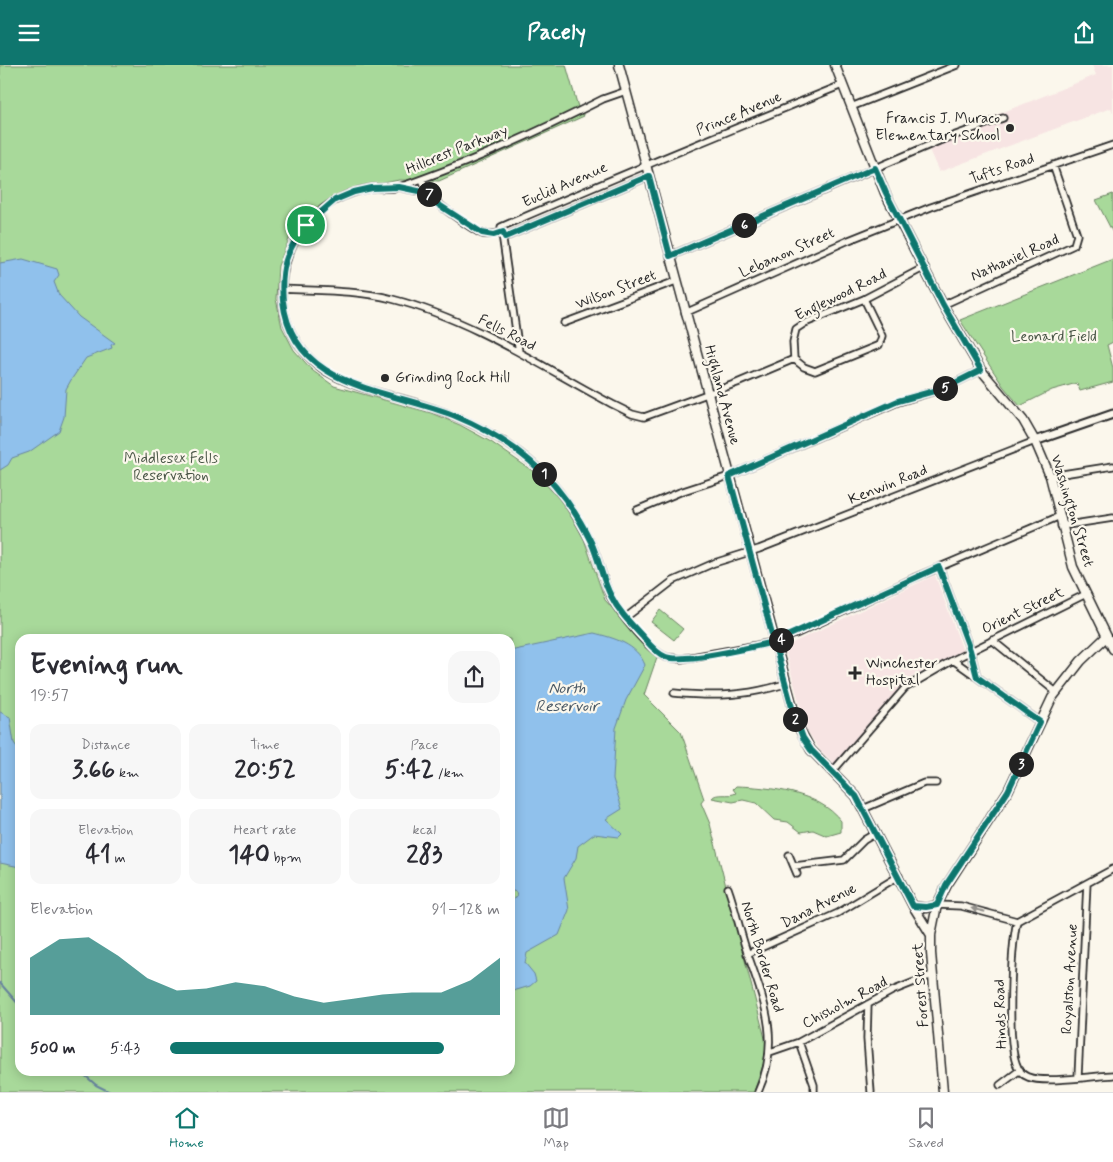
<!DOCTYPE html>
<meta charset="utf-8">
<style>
body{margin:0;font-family:Mynerve,sans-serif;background:#f7f7f7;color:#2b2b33;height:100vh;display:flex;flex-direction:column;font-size:19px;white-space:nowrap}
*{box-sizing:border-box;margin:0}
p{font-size:16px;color:#7c7c81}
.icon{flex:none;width:28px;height:28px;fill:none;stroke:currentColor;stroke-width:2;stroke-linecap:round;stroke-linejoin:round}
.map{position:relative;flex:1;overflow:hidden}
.details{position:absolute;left:15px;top:569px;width:500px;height:442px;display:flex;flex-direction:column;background:#fff;border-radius:15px;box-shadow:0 2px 12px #0003}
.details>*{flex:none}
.pin{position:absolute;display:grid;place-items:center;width:42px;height:42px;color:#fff;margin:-21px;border:2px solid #fff;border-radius:50%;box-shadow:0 1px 5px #0007}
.km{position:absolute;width:25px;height:25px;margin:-12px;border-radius:50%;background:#222;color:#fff;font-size:14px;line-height:25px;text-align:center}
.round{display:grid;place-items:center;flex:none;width:52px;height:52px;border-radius:15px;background:#f7f7f7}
.overview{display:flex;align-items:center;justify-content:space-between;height:85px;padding:0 15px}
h1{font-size:28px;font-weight:700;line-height:38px}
.metrics{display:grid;grid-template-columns:repeat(3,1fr);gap:8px;height:85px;padding:5px 15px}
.metrics div{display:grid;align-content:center;border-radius:12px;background:#f7f7f7;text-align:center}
.metrics b{font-size:25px;font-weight:700}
.metrics small{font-size:14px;font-weight:400}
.metrics p{font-size:14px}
.chart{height:140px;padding:10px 15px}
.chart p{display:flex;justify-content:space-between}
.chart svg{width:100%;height:90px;margin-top:5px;fill:#0f766e;opacity:.7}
ul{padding:0 15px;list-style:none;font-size:16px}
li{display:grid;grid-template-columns:80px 60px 1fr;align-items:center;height:38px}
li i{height:12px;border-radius:6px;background:#0f766e}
header{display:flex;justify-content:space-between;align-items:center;height:65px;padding:0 15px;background:#0f766e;color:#fff;font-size:22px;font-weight:700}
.tabs{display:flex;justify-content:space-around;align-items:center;height:70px;border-top:1px solid #e1e1e2;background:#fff;font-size:14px;color:#7c7c81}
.tabs a{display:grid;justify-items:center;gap:2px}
.tabs .active{color:#0f766e}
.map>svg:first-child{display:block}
.built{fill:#f7e4e3}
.green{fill:#a8d99a;stroke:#6a8262;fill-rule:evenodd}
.water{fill:#90c1ec;stroke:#68859f}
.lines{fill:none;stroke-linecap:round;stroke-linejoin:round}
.stream{stroke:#68859f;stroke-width:2}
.minor-casing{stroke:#2b2b2b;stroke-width:9}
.tertiary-casing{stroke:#2b2b2b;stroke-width:11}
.secondary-casing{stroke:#2b2b2b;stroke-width:11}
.minor{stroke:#fbf7ec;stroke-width:5.5}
.tertiary{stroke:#fbf7ec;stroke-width:7}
.secondary{stroke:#fbf7ec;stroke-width:8}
.oneway{fill:#93918c}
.route-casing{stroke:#fff;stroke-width:10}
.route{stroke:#0f766e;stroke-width:6}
.poi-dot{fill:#2b2b2b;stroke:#fbf7ec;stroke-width:2}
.labels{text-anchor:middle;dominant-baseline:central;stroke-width:4.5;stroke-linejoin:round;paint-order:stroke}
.street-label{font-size:15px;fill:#2b2b2b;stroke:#fbf7ec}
.poi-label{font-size:15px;fill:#2b2b2b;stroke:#fbf7ec;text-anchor:start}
.park-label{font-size:15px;fill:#4a5647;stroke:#fbf7ec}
.water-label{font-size:16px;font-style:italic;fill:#495865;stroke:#fbf7ec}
</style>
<header><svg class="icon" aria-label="menu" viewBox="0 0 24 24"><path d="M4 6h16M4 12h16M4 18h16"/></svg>Pacely<svg class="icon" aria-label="share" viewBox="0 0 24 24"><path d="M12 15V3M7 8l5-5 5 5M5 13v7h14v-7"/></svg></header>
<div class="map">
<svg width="1113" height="1027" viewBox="0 0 1113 1027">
<rect width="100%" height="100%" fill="#fbf7ec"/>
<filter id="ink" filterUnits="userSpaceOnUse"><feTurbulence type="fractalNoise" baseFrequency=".02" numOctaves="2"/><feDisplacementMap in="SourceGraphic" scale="10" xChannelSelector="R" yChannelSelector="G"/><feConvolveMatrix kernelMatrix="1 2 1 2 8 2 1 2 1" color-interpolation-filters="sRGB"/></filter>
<g filter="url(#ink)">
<path class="built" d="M 1092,0 L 1113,0 L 1113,48 L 1111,43 L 939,107 L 926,78 L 1096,10 Z
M 935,510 L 963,586 L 911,613 L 834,699 L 820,685 L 807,666 L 784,582 Z"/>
<path class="green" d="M 0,0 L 566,0 L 578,42 L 584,51 L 439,116 L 399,115 L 364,122 L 332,134 L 312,148 L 290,172 L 278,201 L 276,234 L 282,262 L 294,285 L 313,306 L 334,321 L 431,348 L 460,360 L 491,377 L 534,407 L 568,443 L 584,474 L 605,535 L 657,592 L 644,630 L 681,667 L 704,734 L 701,738 L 710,759 L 768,985 L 754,1027 L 0,1027 ZM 20,574 L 510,574 L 510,1006 L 20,1006 Z
M 1113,129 L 1113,168 L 1096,135 Z
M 1113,194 L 1113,277 L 1107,280 L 1113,303 L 1113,317 L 1080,326 L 1077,318 L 1052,325 L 1020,341 L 1003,321 L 960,255 Z
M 660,545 L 683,564 L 674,575 L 651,557 Z
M 736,721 C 770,722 819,727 841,756 L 841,767 L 827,771 L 813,765 L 801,767 L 788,757 L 774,755 L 756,738 L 743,735 L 733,737 L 712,733 C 716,727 729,732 736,728 L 733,724 Z"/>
<path class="water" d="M 23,194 L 57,204 L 59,210 L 54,217 L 59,230 L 79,252 L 115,278 L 111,280 L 112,283 L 86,293 L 71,315 L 66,324 L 64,352 L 59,366 L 29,387 L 12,393 L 8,400 L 0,405 L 0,198 Z
M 594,568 C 614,573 637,579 645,600 L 626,635 L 616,663 L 613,714 L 622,744 L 606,754 L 622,769 L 619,772 L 594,769 L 578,781 L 576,793 L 564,813 L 569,845 L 559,870 L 527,888 L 525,898 L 534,909 L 536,916 L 530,921 L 510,927 L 510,836 L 517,832 L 516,827 L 510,825 L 510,586 Z
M 0,647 L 10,652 L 14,678 L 20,686 L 20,802 L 0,798 Z"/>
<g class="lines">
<path class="stream" d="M 0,918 L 20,941
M 80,1006 L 96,1020 L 110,1027"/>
<defs>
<path id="minor" d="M 626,26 L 603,34 C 544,64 481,93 419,115 C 411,118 403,121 395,123 C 387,124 379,122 371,123 C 359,125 345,130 334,136 C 270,175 262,265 327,307 C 355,324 389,329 420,339 C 463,352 505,372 539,404 C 561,425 576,449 590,476 C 599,493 602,513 610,531 C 619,548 648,585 666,592 C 670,593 676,593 681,594 L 774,577 L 798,568 L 914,513 L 1060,451
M 851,42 L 957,0
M 422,114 C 424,119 426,124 428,129 C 434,137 474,166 483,169 C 490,170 496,169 503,167
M 399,122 L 428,128
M 503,167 L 505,172 L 649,111
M 670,191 L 939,76 L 1003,53
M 282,224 C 318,226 357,225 392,234 C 471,254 541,301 612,339 L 632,349 L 644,352 L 737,318 L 794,294 L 793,277 L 796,264 L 805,258 L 864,234 L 925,202
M 943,240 L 1074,180 L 1077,170 L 1053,100
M 685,248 L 849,175 L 931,142 L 1113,80
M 564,258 L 676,216
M 519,287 L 501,162 C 614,113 728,66 842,20
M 794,294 L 804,302 L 815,306 L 879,280 L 882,271 L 864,234
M 1050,411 L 1113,401
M 637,445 L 680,427 L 729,411 L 898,337 L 945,323 L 981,305
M 1061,461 L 1113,453
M 939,502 L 970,585 L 977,612 L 1040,657
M 625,553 L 673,516 L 714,498 L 759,484 L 1035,376
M 992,575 L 1056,627
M 953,595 L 1086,529
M 674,628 C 715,632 746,631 785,619
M 833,706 L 905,623 L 953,595 L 977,612
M 863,744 L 924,718 L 936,718
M 789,790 L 797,809
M 794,801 L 844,795 L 864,775 L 876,768
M 728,823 C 736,845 740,868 748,890 C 765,938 781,977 758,1027
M 937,840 L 961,841 L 1017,856 L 1113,804
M 1017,856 C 1011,883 1007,973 1016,998 C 1018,1004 1022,1010 1028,1012 C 1045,1019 1093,1011 1113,1010
M 747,889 L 838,848 L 899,811
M 868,939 L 867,974 L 871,1027
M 799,977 L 814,1020 L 814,1027
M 770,987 L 799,977 L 892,926 L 932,910
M 1078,1012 L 1087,818
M 1000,1020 L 1020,1005"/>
<path id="tertiary" d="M 1035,376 L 1113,349"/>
<path id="secondary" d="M 619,0 L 798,661 L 811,685 L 856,731 L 913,841 L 926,843 L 937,840
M 835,0 L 885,128 L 943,240 L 981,305 L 1023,355 L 1035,376 L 1050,411 L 1073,502 L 1113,584
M 913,841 L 931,870
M 943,1027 L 931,888 L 931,870 L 937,840 L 947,820 L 1008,726 L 1052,633 L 1081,596 L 1106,572"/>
</defs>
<use href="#minor" class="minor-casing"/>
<use href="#tertiary" class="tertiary-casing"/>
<use href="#secondary" class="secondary-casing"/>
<use href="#minor" class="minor"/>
<use href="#tertiary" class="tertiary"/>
<use href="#secondary" class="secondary"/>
</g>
<defs><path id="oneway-solid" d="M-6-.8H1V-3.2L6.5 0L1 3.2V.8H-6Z" transform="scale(1.25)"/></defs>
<use class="oneway" href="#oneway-solid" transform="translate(978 845) rotate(-166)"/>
</g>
<g class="lines" filter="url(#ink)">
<defs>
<path id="route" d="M 306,160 C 286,186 280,203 283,236 C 293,324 388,324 453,350 C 480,361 508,377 530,396 C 557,419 576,446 591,477 C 599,494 602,514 611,531 C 619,547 631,559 643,572 C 649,579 657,589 666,592 C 684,598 753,582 774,577 L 793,646 L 803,673 L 811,685 L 856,731 L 913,841 L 926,842 L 937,840 L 946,820 L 1008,726 L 1040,657 L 977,612 L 970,585 L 939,502 L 774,577 L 729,411 L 898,336 L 945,323 L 981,305 L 943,240 L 886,128 L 875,103 L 670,191 L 649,111 L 505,172 L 503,167 L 494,170 L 482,168 L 436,138 L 428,128 L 399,122 L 372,123 L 354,127 L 335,135 L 306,160"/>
</defs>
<use href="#route" class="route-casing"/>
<use href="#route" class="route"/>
</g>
<g class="poi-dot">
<circle cx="1010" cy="63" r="5"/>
<circle cx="385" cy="313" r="5"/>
<path d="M852.5 600.5h5v5h5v5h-5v5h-5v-5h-5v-5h5z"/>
</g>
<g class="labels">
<g class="street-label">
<text transform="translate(739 49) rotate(-23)">Prince Avenue</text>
<text transform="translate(457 85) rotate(-22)">Hillcrest Parkway</text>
<text transform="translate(1002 104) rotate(-19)">Tufts Road</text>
<text transform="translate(565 120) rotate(-24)">Euclid Avenue</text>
<text transform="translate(787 188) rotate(-24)">Lebanon Street</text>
<text transform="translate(1015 193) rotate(-24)">Nathaniel Road</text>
<text transform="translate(616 225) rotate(-21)">Wilson Street</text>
<text transform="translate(841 230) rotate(-26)">Englewood Road</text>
<text transform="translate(507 268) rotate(27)">Fells Road</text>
<text transform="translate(722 330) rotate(75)">Highland Avenue</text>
<text transform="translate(888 420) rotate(-22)">Kenwin Road</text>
<text transform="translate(1072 446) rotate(73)">Washington Street</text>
<text transform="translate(1023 546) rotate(-26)">Orient Street</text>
<text transform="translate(819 841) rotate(-27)">Dana Avenue</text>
<text transform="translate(762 892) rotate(73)">North Border Road</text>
<text transform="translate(1070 914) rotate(-87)">Royalston Avenue</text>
<text transform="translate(921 920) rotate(-94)">Forest Street</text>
<text transform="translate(845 938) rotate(-28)">Chisholm Road</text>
<text transform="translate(1001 949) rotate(-92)">Hinds Road</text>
</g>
<g class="poi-label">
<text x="1000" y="54" text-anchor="end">Francis J. Muraco<tspan x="1000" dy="17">Elementary School</tspan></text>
<text x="395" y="313">Grinding Rock Hill</text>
<text x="866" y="599">Winchester<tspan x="866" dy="17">Hospital</tspan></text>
</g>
<g class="park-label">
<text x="1054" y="272">Leonard Field</text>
<text x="171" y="394">Middlesex Fells<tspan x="171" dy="17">Reservation</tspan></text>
</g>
<g class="water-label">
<text x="567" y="623">North<tspan x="567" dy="18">Reservoir</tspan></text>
</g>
</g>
</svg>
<div class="pin" style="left:306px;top:160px;background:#1e9e55"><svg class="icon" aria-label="arrive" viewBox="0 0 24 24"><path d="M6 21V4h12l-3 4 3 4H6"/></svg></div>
<b class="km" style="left:544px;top:409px">1</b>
<b class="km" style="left:795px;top:654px">2</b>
<b class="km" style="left:1021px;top:699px">3</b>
<b class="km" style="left:781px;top:575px">4</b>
<b class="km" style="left:945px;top:323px">5</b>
<b class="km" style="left:744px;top:160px">6</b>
<b class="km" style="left:429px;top:129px">7</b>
<section class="details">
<div class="overview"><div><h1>Evening run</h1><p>19:57</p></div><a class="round"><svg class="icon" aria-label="share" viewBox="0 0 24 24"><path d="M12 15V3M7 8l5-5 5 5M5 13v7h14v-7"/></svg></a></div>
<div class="metrics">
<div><p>Distance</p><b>3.66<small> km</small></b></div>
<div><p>Time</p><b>20:52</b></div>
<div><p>Pace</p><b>5:42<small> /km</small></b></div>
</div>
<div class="metrics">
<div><p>Elevation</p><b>41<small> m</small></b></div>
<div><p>Heart rate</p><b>140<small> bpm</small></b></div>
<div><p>kcal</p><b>283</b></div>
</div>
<div class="chart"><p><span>Elevation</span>91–128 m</p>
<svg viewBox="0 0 160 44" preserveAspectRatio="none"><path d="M0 44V16L10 7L20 6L30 15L40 26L50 32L60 31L70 28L80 30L90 35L100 38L110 36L120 34L130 33L140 33L150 27L160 16V44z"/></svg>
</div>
<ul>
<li><b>500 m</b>5:43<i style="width:83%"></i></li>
</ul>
</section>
</div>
<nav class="tabs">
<a class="active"><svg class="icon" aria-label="home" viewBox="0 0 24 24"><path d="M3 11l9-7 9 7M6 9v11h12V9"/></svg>Home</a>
<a><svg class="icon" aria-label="map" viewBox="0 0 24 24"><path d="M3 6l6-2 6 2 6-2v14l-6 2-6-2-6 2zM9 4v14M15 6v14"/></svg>Map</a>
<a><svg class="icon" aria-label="saved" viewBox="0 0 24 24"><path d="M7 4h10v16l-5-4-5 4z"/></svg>Saved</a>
</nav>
